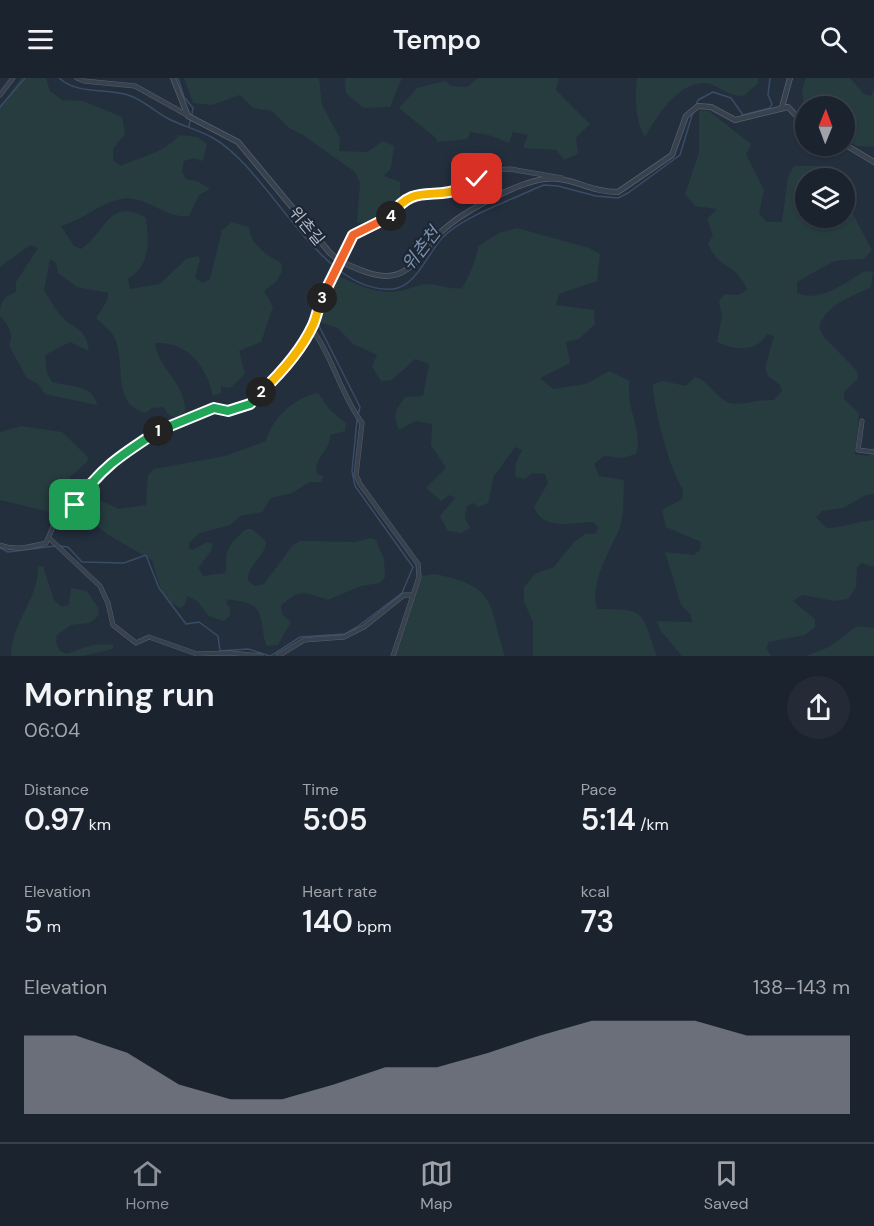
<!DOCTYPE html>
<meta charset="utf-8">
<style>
body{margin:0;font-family:"DM Sans","Noto Sans KR",sans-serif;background:#242b36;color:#f1f3f6;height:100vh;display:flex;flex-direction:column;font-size:22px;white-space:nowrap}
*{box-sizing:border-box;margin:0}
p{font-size:20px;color:#a0a4aa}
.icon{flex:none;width:33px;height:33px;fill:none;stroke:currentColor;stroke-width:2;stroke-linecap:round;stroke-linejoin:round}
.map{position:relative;height:578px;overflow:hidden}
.sheet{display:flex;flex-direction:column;background:#1b232e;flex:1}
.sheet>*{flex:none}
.needle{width:39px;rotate:1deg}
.controls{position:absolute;left:795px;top:18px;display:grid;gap:12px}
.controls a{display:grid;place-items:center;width:60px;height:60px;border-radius:50%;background:#1b232e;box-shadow:0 2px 4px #0004,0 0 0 2px #39404a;font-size:30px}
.pin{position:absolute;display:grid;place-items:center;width:51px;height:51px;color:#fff;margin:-26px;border-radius:12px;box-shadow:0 3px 9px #0006}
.km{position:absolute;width:30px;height:30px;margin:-15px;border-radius:50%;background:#222;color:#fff;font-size:16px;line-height:30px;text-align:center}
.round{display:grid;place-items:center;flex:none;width:63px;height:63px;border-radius:32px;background:#242b36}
.overview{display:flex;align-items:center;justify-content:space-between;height:102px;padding:0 24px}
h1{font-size:33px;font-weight:600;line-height:45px}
.figures{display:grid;grid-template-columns:repeat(3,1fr);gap:9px;height:102px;padding:6px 24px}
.figures div{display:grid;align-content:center}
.figures b{font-size:30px;font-weight:600}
.figures small{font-size:16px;font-weight:400}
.figures p{font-size:16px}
.chart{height:168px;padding:12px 24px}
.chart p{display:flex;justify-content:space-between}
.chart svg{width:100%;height:108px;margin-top:6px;fill:#8c9099;opacity:.7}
header{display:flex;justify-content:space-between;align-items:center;height:78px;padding:0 24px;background:#1b232e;font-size:27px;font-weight:600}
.menu{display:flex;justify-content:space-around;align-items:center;height:84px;border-top:2px solid #39404a;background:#1b232e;font-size:16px;color:#a0a4aa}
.menu a{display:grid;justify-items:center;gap:3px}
.menu .current{color:#8c9099}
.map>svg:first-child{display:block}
.green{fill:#263c3f}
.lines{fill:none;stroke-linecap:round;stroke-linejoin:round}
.stream{stroke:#394c67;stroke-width:1.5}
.minor-casing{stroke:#565f6c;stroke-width:5}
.tertiary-casing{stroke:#565f6c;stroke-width:6}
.minor{stroke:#38414e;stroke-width:4}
.tertiary{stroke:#38414e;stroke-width:4.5}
.split-1-casing{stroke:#fff;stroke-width:12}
.split-2-casing{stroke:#fff;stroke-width:12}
.split-3-casing{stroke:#fff;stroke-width:12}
.split-4-casing{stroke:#fff;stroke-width:12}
.split-5-casing{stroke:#fff;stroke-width:12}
.split-1{stroke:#22a559;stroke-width:8}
.split-2{stroke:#22a559;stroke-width:8}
.split-3{stroke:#f5b400;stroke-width:8}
.split-4{stroke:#f0652b;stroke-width:8}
.split-5{stroke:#f5b400;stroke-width:8}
.labels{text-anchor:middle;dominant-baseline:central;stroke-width:4.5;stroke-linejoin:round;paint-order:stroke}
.street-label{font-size:16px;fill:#b4bcc9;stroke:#1d2633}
.water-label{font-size:18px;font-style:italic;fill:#7c92b1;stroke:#1d2633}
</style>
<header><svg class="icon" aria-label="menu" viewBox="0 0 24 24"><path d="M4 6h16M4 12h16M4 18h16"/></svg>Tempo<svg class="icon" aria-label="search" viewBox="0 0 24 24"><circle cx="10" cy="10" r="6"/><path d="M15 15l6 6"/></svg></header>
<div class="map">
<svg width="874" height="578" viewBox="0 0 874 578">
<rect width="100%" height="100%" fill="#242f3e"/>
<path class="green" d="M 21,0 L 46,0 L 50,13 L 62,22 L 83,23 L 122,39 L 125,56 L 113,71 L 113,82 L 121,88 C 140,79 166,74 179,57 L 197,59 L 207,66 L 203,83 L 193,80 L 184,83 L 182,94 L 186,101 L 197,103 L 210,111 L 199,117 L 189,138 C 166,142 145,116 121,121 C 100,125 83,142 61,148 L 74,168 L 81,171 C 105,156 109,118 146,140 C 149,166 151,185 128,201 L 130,211 L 160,206 L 186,181 L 198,178 L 200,182 L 195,200 L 203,205 L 210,201 L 222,152 L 232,144 L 249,149 C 251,167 266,177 281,185 L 282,193 L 276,204 L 264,213 L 273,229 L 261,264 L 239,273 L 245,296 L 230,310 L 221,308 L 221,315 L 213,318 C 207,289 188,263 155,265 C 158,291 186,305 185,333 L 177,340 L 169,337 L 163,329 L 152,330 L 146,335 C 109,326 128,282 113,257 C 109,251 101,245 96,240 L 107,223 L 108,215 L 77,209 L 58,195 L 56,185 L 50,181 L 44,212 C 49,220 54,229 60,237 C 72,251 86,248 89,273 L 70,264 L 45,277 L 47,295 L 52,304 C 68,309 94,306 97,327 L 45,316 L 38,306 L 27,300 L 9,268 C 14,255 9,249 0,238 C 0,224 3,219 16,214 L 16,204 L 38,170 L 30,167 L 0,189 L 0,29 Z
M 184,0 L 319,0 L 322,27 L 340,60 L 339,73 L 367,74 L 383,63 L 394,68 L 391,90 L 384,98 L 400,104 L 400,133 L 377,143 L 357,145 L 360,105 L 355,94 L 303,57 L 289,50 L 272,33 L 253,30 L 240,17 L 212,27 L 193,25 Z
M 345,0 L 402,0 L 390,29 L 363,30 L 346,15 Z
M 478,0 L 559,0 L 556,12 L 590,46 L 576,60 L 578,76 L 564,82 L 556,72 L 523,70 L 528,57 L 513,54 L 509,65 L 492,58 L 470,54 L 468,61 L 437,64 L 436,60 L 399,30 L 417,10 L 445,3 L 451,8 L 467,9 Z
M 637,0 L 758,0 L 758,5 L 744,18 C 725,18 718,6 705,5 C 678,4 657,38 645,59 C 635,43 635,19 637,0 Z
M 806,0 L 850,0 L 864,16 L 871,18 L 874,11 L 874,69 L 857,68 L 845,61 L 844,28 L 806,28 L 805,34 L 802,12 Z
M 699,32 L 709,33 L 751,66 L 746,76 L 764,112 L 759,136 L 767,144 L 782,144 L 788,99 L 794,88 L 819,88 L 824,100 L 806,100 L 806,140 L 844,140 L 845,121 L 872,172 L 864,181 C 855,182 844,181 835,183 C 832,184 800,202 797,204 L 797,215 C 822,225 845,204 865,193 L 873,194 L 871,209 C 852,219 825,226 819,250 L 824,259 L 857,293 L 858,301 L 844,314 L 844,321 L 859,335 L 855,376 L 867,378 L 872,375 L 874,368 L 874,416 L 866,417 L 843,430 L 822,433 L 816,439 L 826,450 C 843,450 857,443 874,442 L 874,489 L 862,485 L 857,489 L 856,509 L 848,521 L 834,523 L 802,517 L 793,523 L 815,541 L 815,549 L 805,557 L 769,564 L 766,570 L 771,578 L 682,578 L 660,552 L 657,543 L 692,544 L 690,536 L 681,527 L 665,474 L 693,477 L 700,472 L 701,464 L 666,449 L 662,432 L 682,421 L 683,411 C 670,394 653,328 653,306 L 663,303 L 686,308 L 695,299 C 710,303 715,320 730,325 C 742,328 760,321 774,322 L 782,313 L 780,307 L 768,298 L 765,290 L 774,258 L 767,256 C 757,275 734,272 717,264 L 722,238 L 719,223 L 724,216 L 738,217 L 747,212 C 736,183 718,193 708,165 L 713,158 L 707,141 L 717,131 L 695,128 L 685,116 L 699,75 Z
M 517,150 L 589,170 L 600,176 L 597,203 L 559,216 L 556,227 L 594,232 L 595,246 L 579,261 L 566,264 L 570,285 L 540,300 L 553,311 L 586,306 L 609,293 L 630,303 C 624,328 644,353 636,376 L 623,380 L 604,378 L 594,386 L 599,398 L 624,402 C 623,417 625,440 618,454 C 608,476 590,505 597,531 C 647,531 641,533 657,578 L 533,578 L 533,544 L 524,524 L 524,509 L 535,496 L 554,489 L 574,464 L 585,456 L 595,456 L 598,450 L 594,444 C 571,444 544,454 534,429 L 548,405 L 545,396 L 532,395 L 525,401 L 515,399 L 516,385 L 522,372 L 515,369 L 494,398 L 488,425 L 478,429 L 473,425 L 467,428 L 465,440 L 470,450 L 461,455 L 448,453 L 440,438 L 455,420 L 450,417 L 441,423 L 426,410 L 446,390 L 431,367 L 432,346 L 416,343 L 399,352 C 392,338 396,331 405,319 L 423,318 L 429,286 L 415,281 L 392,302 L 381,303 L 372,288 L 377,277 L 353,266 L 338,250 L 320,244 L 334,205 L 340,199 C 360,207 377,217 399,213 C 408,212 417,207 426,206 C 439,206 448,212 462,210 C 468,201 478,178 478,168 L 499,155 Z
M 318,315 L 330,332 L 346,345 L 345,353 L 330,357 C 331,372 312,381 317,396 L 324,398 L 321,404 L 310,404 L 292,415 L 271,420 L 262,434 L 240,438 L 230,447 L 200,455 L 189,465 L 189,470 L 193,472 L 207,464 L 213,466 L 211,473 L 198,490 L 203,498 L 225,495 C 227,489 226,486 226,480 C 226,468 238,459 246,451 L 252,451 L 266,464 C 265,480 247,486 248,503 L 255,508 L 264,506 L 293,467 L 300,463 L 355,464 L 371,460 L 376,462 L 384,481 L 385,499 L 380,505 L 361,508 L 328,522 C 305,514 299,510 281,528 L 282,536 L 291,544 L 278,567 L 267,568 C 261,557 264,533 252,527 C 246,523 235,523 228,521 L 226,525 L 230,530 L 230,538 L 224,543 L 209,538 L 197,523 L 187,518 L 186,525 L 181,530 C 160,522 158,501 152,482 L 110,458 L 80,436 L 79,431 C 90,418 105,423 118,431 L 146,427 L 148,397 L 154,391 L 225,378 L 266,363 C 273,339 294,320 318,315 Z
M 21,348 L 62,354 L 88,379 L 87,384 L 70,399 L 71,404 L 79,406 L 81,413 L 58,436 L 0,422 L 0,354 Z
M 43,488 L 54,522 L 62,529 L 69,527 L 71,510 L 87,513 L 99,531 L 98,538 L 90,545 L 71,547 L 57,557 L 56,564 L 60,573 L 67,576 C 82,570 96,564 113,567 L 113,571 L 82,578 L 11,578 C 11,545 39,520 38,489 Z
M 435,496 C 498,509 488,525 505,578 L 392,578 C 404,552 407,522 422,498 Z
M 857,548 L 874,550 L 874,578 L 806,578 L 829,569 Z"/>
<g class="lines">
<path class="stream" d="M 59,0 C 78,17 105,10 128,17 C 142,21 154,33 167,40 C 182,48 199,52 213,60 C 270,92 320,217 393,211 C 416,209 428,175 442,160 C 462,139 507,124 534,111 L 544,107 L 558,108 L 596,118 L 618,120 L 628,115 L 680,77 L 693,34
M 178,0 L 184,19 L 193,30 L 192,36
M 696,27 L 698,22 L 713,14 L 731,20 L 743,37 L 770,30 L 772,26 L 768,17 L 770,0
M 0,29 L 25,0
M 189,49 L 190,43
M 332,204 L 340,193
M 321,227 L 317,244 L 360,329 L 358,337
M 60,468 L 68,469 L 82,484 L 124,485 L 146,477 L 159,510 L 186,546 L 199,544 L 218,558 L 220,573 L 248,571 L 270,578
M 0,470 L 8,474 L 55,468
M 271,578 L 300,559 L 345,556 L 357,549 L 402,515 L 413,489 L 355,408 L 352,393 L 357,342"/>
<defs>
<path id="minor" d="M 77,0 L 84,3 L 135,8 L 187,37
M 0,17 L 13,0
M 311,250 C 333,279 340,315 362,345 L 356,397 L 360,406 L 418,486 L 419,499 L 393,578
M 862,343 L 858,372 L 874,374
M 49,460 L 100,508 L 108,525 L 113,547 L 136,565 L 149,559 L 197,576 L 230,575 L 261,578
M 0,467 C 15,473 31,469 46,465 L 55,444 L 75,427 L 92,402 L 127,373 L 162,350 L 185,343 L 198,335 L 214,330 L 228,333 L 250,326 L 282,294 L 313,247 L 319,227 L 353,157 L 389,140 L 397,129 L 422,114 L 458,112 L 495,92 L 510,91 L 562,100
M 278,578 L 304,562 L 344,559 L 364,549 L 404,517 L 411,517"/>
<path id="tertiary" d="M 173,0 L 188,38 L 238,64 L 330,175 C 341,185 352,189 366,194 C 408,209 416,179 442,153 C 460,136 501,114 525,106 C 568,90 580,114 618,114 L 672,77 L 686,38 L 698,28 L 711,29 L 735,42 L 788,29 L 806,48
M 782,29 L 790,0
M 844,66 L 874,84"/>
</defs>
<use href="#minor" class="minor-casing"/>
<use href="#tertiary" class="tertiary-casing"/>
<use href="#minor" class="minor"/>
<use href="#tertiary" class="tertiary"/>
</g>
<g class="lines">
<defs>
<path id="split-1" d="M 75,427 C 100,390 121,377 158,353"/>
<path id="split-2" d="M 158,353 L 214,330 L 228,333 L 250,326 L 261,314"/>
<path id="split-3" d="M 261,314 C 281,295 301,273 313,247 C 317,238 318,229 322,220"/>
<path id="split-4" d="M 322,220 L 353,157 L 391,138"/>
<path id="split-5" d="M 391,138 C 412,105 434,122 460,111 C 466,108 471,104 477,101"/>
</defs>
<use href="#split-1" class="split-1-casing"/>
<use href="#split-2" class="split-2-casing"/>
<use href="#split-3" class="split-3-casing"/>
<use href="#split-4" class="split-4-casing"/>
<use href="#split-5" class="split-5-casing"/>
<use href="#split-1" class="split-1"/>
<use href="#split-2" class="split-2"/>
<use href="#split-3" class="split-3"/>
<use href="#split-4" class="split-4"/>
<use href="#split-5" class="split-5"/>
</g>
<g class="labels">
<g class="street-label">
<text transform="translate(307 148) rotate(50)">위촌길</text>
</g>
<g class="water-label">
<text transform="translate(421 171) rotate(-52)">위촌천</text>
</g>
</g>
</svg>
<div class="controls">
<a><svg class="needle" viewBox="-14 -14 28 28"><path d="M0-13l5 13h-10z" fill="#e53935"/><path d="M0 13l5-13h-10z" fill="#a0a4aa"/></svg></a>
<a><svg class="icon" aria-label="layers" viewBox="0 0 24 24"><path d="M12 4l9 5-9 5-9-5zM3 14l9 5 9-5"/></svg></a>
</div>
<div class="pin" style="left:75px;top:427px;background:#1e9e55"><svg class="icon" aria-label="arrive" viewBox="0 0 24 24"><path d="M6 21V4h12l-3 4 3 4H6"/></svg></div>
<div class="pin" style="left:477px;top:101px;background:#d93025"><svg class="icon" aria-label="check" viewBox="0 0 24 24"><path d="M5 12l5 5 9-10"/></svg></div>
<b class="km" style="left:158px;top:353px">1</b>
<b class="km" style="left:261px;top:314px">2</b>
<b class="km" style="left:322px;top:220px">3</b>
<b class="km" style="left:391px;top:138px">4</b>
</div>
<section class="sheet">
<div class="overview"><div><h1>Morning run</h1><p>06:04</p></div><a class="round"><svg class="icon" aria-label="share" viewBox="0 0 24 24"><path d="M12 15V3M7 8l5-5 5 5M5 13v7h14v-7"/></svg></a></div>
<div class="figures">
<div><p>Distance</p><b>0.97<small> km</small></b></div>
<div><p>Time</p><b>5:05</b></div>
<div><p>Pace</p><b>5:14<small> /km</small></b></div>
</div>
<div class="figures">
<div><p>Elevation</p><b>5<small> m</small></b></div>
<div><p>Heart rate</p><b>140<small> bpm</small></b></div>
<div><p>kcal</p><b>73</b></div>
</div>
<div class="chart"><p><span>Elevation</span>138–143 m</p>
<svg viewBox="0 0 160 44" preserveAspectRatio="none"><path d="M0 44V12L10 12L20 19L30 32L40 38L50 38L60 32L70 25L80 25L90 19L100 12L110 6L120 6L130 6L140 12L150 12L160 12V44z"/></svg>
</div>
</section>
<nav class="menu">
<a class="current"><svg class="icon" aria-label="home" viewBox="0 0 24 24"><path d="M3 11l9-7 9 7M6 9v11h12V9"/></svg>Home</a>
<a><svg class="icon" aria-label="map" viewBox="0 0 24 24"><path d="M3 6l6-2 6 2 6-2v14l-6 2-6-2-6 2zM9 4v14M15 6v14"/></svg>Map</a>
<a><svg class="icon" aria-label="saved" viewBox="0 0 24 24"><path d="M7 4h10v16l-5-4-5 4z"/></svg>Saved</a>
</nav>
